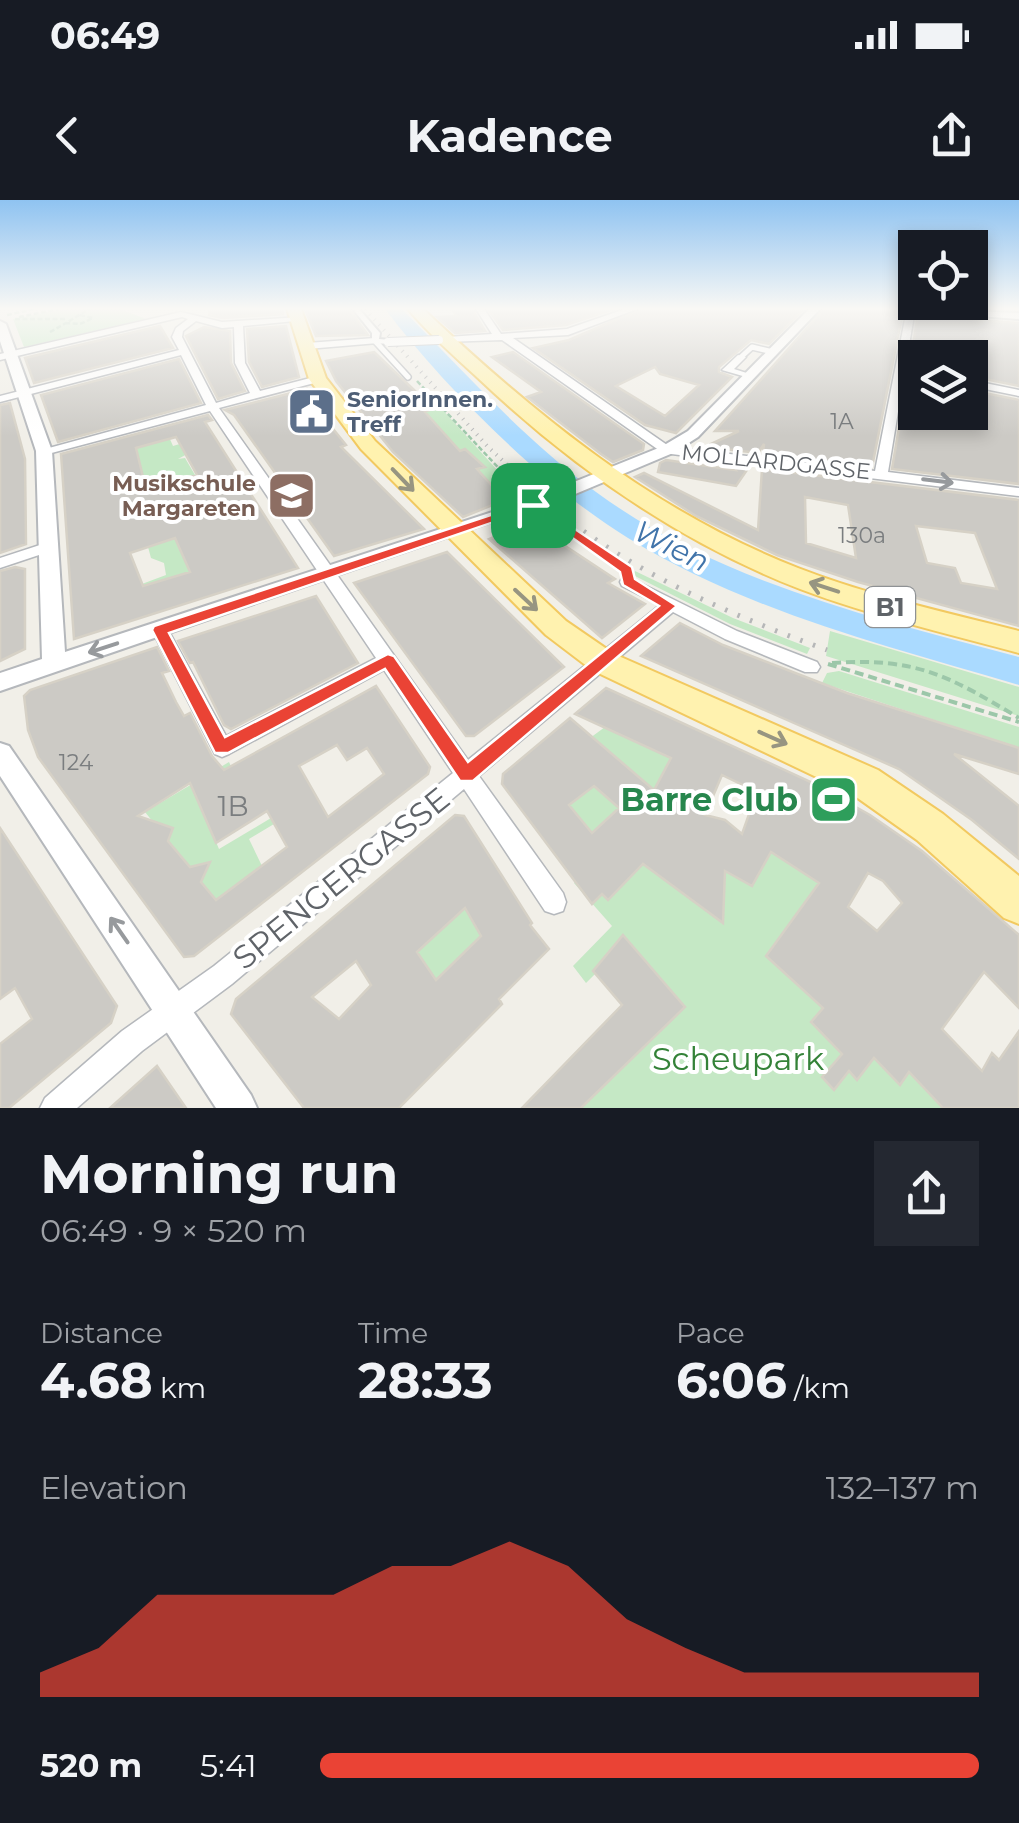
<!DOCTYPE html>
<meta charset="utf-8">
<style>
body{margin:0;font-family:Montserrat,sans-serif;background:#242831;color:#f1f3f6;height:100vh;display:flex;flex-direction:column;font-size:38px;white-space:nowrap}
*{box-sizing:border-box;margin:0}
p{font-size:32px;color:#9ea1a6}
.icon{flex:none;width:55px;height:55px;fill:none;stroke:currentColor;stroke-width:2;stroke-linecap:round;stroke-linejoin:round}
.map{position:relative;height:908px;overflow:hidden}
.panel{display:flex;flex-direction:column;background:#171b24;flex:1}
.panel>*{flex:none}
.controls{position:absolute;left:898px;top:30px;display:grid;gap:20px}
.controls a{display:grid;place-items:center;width:90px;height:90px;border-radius:0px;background:#171b24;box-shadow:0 5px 15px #0003;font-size:50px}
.pin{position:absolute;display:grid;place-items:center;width:85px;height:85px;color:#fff;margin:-42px;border-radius:20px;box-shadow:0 5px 15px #0006}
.round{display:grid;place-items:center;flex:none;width:105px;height:105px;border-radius:0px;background:#242831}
.overview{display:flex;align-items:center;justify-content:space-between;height:170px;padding:0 40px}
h1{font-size:55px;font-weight:700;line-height:75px}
.metrics{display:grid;grid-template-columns:repeat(3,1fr);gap:15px;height:170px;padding:10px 40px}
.metrics div{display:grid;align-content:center}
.metrics b{font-size:50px;font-weight:700}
.metrics small{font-size:28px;font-weight:400}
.metrics p{font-size:28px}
.chart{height:280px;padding:20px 40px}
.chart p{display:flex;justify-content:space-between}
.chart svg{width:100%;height:180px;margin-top:10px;fill:#ea4335;opacity:.7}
ul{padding:0 40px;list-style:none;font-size:32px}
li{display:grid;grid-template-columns:160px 120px 1fr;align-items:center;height:75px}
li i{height:25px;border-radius:12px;background:#ea4335}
.status{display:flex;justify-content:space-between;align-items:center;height:70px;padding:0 50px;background:#171b24;direction:ltr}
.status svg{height:28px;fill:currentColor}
header{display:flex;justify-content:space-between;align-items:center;height:130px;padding:0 40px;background:#171b24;font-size:45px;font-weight:700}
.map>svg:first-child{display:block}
.green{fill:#c5e8c5}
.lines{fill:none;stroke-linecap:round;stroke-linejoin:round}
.river{fill:#aadaff;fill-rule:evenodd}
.building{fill:#cccac5;stroke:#d6d1c6;stroke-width:2.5;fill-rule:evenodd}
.service-casing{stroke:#b5b8bc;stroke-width:8}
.pedestrian-casing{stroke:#b5b8bc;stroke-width:4}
.minor-casing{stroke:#b5b8bc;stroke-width:3}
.tertiary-casing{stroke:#b5b8bc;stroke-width:4}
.primary-casing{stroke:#f2c960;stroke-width:4}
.path-far1{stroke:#9cc7a9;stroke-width:2.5;stroke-dasharray:5 2.5;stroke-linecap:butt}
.path{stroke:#9cc7a9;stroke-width:4;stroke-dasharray:9 5;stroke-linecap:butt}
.service{stroke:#fff;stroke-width:5}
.pedestrian{fill:#fff;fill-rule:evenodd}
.minor{fill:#fff;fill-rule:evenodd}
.tertiary{fill:#fff;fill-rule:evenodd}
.primary{fill:#fff2af;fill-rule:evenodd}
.rail-far1{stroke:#b6b7b8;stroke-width:4;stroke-dasharray:1 6;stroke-linecap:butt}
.rail{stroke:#b6b7b8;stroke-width:5;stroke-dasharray:2.5 11;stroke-linecap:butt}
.pedestrian-bridge-casing{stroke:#b5b8bc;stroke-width:10;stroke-linecap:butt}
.tertiary-bridge-casing{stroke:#b5b8bc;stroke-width:19;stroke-linecap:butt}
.path-bridge{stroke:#9cc7a9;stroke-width:4;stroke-dasharray:9 5;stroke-linecap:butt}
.pedestrian-bridge{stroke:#fff;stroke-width:8}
.tertiary-bridge{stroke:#fff;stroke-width:16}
.oneway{stroke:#979581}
.oneway2{stroke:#979a9d}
.route{fill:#ea4335;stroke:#fff;stroke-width:2.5;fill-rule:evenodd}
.labels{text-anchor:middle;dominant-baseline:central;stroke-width:8;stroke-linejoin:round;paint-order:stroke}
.far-service-label{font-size:22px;font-weight:bold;fill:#4e5e75;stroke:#fff;text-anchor:start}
.number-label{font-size:22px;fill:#7a7d7f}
.far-street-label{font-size:22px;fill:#5f6368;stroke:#fff}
.far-education-label{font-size:22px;font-weight:bold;fill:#785e54;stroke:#fff;text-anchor:end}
.shield{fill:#fff;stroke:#8f9295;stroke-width:2.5}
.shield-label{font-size:25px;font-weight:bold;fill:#5f6368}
.near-number-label{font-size:28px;fill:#7a7d7f}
.water-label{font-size:30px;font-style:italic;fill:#4174aa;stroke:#fff}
.near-leisure-label{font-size:32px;font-weight:bold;fill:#27864d;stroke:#fff;text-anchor:end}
.near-street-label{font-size:32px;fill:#5f6368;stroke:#fff}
.near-park-label{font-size:32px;fill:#348238;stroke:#fff}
</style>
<div class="status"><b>06:49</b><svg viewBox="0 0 49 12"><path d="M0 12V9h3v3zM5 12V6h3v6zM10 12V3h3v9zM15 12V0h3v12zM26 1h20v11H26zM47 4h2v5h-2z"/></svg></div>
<header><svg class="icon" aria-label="back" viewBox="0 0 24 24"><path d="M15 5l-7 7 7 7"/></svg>Kadence<svg class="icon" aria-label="share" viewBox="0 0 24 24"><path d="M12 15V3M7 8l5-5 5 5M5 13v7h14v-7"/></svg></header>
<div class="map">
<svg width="1019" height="908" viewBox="0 0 1019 908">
<rect width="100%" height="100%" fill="#f1efe8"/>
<path class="green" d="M 64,109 L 120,109 L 146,119 L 24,147 L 13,119 Z
M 441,208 L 508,282 L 499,288 L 508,299 L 504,300 L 475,270 L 484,266 L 465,249 L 460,251 L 425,212 Z
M 169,237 L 173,246 L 183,243 L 189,253 L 178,259 L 185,258 L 195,275 L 204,273 L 187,364 L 190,372 L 107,397 L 166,375 L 164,363 L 151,358 L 148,347 L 161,343 L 159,335 L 105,329 L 144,280 L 139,262 L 128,248 Z
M 635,371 L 733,418 L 810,448 L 807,454 L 730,424 L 633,375 Z
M 830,431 L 1019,487 L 1019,516 L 826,456 Z
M 839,471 L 1019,527 L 1019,548 L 822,483 L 827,473 Z
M 605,527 L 673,555 L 654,590 L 590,538 Z
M 229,562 L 234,573 L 196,595 L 219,649 L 271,618 L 274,624 L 249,639 L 262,666 L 201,713 L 214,698 L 145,612 Z
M 594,586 L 619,608 L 592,633 L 569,605 Z
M 637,623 L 752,685 L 772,652 L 819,683 L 767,755 L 854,769 L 812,823 L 854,867 L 850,873 L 857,880 L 884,845 L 877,861 L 899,884 L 909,872 L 943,908 L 581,908 L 685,807 L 623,736 L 593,770 L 595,774 L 586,783 L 573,766 L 612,726 L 574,683 L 615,644 L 723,722 L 724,695 Z
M 465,708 L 481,736 L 436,780 L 417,752 Z"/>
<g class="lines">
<path class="river" d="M 385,109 L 402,109 C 464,172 524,239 596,292 C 719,382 874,418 1019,457 L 1019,485 C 886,446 747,411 628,338 C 542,285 446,189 385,109 Z"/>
</g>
<path class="building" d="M 210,109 L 282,109 L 283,114 L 223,118 L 209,115 Z
M 305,109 L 349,109 L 368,135 L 316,136 Z
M 452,109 L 472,109 L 485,131 L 455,133 L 437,117 L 456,116 Z
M 488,109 L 614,109 L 566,125 L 503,130 Z
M 641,109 L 804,109 L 769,144 L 751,140 L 719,167 L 719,172 L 732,177 L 676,233 L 645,225 L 533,148 L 569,140 ZM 655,167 L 660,174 L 699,185 L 665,216 L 616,186 Z
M 824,109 L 903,111 L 872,267 L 763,254 L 764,244 L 758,253 L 715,248 L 711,244 L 739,231 L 715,231 Z
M 919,109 L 928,116 L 1019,123 L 1019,186 L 970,176 L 970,158 L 915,158 L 915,212 L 970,215 L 970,190 L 1019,200 L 1019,284 L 892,269 Z
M 160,126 L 173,148 L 34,183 L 25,158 Z
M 286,126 L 299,177 L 262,187 L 249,162 L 247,129 Z
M 204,127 L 230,131 L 231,163 L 245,191 L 218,199 L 186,136 Z
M 374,152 L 433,208 L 425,212 L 460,251 L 465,249 L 485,267 L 477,269 L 505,300 L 463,317 L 393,252 L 336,181 L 326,161 Z
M 513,152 L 644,244 L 643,250 L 613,262 L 601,254 L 527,197 L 541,192 L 492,157 Z
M 179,159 L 201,203 L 58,242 L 41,195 Z
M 307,189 L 313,198 L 309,199 L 346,245 L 341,247 L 424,329 L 334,356 L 234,215 L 225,210 Z
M 10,203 L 25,259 L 26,344 L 0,353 L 0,205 Z
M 208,215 L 212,220 L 205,222 L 298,368 L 74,439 L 61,254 ZM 176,237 L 197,275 L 146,289 L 136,248 ZM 175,338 L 190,372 L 143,386 L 130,353 Z
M 666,260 L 735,270 L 730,265 L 749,267 L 736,286 L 658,272 L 660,263 Z
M 762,269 L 1019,300 L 1019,426 L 858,382 L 777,355 L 696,316 L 635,277 L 644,273 L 758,330 ZM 805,297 L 848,305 L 856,358 L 806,343 ZM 916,326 L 975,333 L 997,389 L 961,383 L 955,368 L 927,363 Z
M 529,322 L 615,379 L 608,383 L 645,404 L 602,438 L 489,339 Z
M 447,352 L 564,467 L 474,536 L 466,536 L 354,383 Z
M 15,367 L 25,369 L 25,449 L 0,461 L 0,371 Z
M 316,396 L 358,463 L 231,529 L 224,525 L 193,462 L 190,463 L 178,441 Z
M 680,423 L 723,445 L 847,493 L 1019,548 L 1019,574 L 954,554 L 1019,606 L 1019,659 L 972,620 L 899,569 L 641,456 Z
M 157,447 L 169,471 L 162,473 L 176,502 L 184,516 L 190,513 L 212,556 L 224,570 L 376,486 L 430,567 L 428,574 L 194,756 L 184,757 L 38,557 L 28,530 L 24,496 L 30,490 ZM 337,545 L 347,560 L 367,548 L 384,574 L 328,617 L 299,566 ZM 190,583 L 216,643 L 267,611 L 287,647 L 216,700 L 201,682 L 210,662 L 190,667 L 168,641 L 173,628 L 138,616 Z
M 606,488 L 813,583 L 870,615 L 922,651 L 1019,735 L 1019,808 L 984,772 L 942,829 L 982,871 L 992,853 L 999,860 L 1019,831 L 1019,908 L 943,908 L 909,872 L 900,885 L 874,858 L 857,880 L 849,871 L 834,890 L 822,877 L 842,854 L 811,822 L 823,808 L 766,756 L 819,683 L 771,652 L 752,686 L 725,671 L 723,723 L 643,664 L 608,700 L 602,694 L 592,704 L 502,584 L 503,574 L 570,518 L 654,590 L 671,558 L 575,514 ZM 722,575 L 757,592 L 742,634 L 725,620 L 705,615 ZM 594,586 L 619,608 L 592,633 L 569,605 ZM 868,673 L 883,681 L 902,703 L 877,731 L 848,707 Z
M 455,615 L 464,616 L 532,723 L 530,725 L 549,749 L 499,799 L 502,804 L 399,908 L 304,908 L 231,814 L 236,799 ZM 465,708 L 481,736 L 436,780 L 417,752 ZM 356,761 L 371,785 L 339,819 L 312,797 Z
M 0,628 L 117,806 L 111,823 L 9,908 L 0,908 L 0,844 L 32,819 L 15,788 L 0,799 Z
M 623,735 L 685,807 L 581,908 L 522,908 L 622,805 L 593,771 Z
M 157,866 L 186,908 L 110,908 Z"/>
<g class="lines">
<defs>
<path id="service" d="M 375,141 L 408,177
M 741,157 L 752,147 L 773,152"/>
<path id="pedestrian" d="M 353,109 L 359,109 L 380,133 L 379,139 L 391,140 L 391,144 L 372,143 L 372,133 Z"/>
<path id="minor" d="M 476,109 L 484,109 L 501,134 L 567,129 L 625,109 L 637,109 L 568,135 L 513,138 L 670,247 L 875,271 L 907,109 L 915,109 L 888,272 L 1019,288 L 1019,296 L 663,253 L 502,140 L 444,142 L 444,138 L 447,137 L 492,134 Z
M 181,112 L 222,122 L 301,117 L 305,120 L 243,126 L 245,163 L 260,191 L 318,176 L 323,179 L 322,181 L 219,208 L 468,560 L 660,405 L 622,386 L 620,382 L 622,378 L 628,377 L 737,431 L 817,462 L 820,467 L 817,472 L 805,472 L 725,439 L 673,412 L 479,576 L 563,693 L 566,702 L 563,711 L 554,714 L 545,711 L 464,589 L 232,784 L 142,851 L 77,908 L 40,908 L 45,898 L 122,831 L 214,766 L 453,573 L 384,470 L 229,554 L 222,557 L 215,554 L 152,430 L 154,426 L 166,426 L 226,536 L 376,458 L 210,211 L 44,255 L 38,251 L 206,205 L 181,155 L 0,202 L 0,196 L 179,150 L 172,137 L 176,128 L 188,119 L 182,117 L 0,160 L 0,154 ZM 196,121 L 222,128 L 234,127 L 235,163 L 250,193 L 216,203 L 182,137 L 183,131 Z
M 375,138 L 378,139 L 378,143 L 307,149 L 302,146 L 307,143 Z
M 738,155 L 746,157 L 734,169 L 753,175 L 753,179 L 722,170 Z
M 970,180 L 1019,190 L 1019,196 L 970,186 Z
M 46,343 L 53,348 L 51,351 L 0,368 L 0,358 Z"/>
<path id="tertiary" d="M 809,109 L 820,109 L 698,237 L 673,253 L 561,300 L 549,300 L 549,292 L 661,247 L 688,231 Z
M 923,109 L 1019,113 L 1019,119 L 928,112 Z
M 0,121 L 6,124 L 52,251 L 65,452 L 532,299 L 538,298 L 547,303 L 0,491 L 0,473 L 42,459 L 36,251 L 0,141 Z
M 0,543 L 9,546 L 251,895 L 257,908 L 216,908 L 0,576 Z"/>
<path id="primary" d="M 287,109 L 301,109 L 326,178 L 375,241 L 566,421 L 614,454 L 878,570 L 943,614 L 1019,676 L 1019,724 L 1004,718 L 917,640 L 852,594 L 592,470 L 546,435 L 361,249 L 309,179 Z
M 408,109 L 423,109 C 535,215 654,312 798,368 C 870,396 945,412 1019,431 L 1019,453 C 946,433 871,416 800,389 C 679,342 572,267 478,178 C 454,156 429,134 408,109 Z"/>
</defs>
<use href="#service" class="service-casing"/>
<use href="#pedestrian" class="pedestrian-casing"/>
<use href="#minor" class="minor-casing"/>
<use href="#tertiary" class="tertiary-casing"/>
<use href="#primary" class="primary-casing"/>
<path class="path-far1" d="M 7,115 L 34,109
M 80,115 L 93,118 L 80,124 L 66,123 L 89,109
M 19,117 L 58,109
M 15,119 L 65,119
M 50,132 L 66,123
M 417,181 L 523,294"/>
<path class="path" d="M 549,317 L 624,368
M 828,464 L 1019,522"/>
<use href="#service" class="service"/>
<use href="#pedestrian" class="pedestrian"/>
<use href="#minor" class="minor"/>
<use href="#tertiary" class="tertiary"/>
<use href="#primary" class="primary"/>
<path class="rail-far1" d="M 365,109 L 488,247 L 565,318"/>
<path class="rail" d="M 562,315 C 641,377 734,416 827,450"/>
<defs>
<path id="pedestrian-bridge" d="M 388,142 L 439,140"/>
<path id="tertiary-bridge" d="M 538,303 L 555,296"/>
</defs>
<use href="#pedestrian-bridge" class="pedestrian-bridge-casing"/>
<use href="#tertiary-bridge" class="tertiary-bridge-casing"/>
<path class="path-bridge" d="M 832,463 C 916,457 949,476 1019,518"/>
<use href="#pedestrian-bridge" class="pedestrian-bridge"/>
<use href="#tertiary-bridge" class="tertiary-bridge"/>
</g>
<defs><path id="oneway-shaft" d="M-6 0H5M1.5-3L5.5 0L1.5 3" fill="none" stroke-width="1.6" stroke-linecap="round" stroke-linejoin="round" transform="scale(2.5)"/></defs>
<g class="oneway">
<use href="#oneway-shaft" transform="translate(403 280) rotate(46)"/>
<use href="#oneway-shaft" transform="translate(824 387) rotate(-162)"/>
<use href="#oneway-shaft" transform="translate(526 400) rotate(43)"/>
<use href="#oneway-shaft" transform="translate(773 538) rotate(24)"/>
</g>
<g class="oneway2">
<use href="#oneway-shaft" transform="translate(938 281) rotate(7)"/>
<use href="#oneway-shaft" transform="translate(103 448) rotate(162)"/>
<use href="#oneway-shaft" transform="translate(119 730) rotate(-125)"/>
</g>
<linearGradient id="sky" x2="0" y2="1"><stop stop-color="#8fc3f1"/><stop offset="0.46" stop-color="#f9f8f5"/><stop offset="1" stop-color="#f9f8f5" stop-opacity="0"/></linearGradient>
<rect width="1019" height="236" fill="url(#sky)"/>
<path class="route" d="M 533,301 L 632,367 L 635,379 L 677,406 L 473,581 L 460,581 L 385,469 L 228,553 L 215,553 L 152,430 L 154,426 ZM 532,309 L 620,372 L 623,385 L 659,406 L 468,562 L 394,456 L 388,454 L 225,537 L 169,433 Z"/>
<defs>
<symbol id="civic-square" viewBox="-11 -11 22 22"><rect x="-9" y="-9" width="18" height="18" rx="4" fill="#5c6f8a" stroke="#fff"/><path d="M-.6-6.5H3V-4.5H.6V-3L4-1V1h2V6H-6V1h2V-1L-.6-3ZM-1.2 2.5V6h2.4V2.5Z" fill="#fff"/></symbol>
<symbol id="school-square" viewBox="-11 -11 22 22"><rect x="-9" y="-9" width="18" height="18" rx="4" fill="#8d6e63" stroke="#fff"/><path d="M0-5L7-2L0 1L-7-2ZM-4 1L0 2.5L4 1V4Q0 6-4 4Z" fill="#fff"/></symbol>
<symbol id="stadium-square" viewBox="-11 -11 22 22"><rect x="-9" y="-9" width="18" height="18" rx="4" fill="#2e9e5b" stroke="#fff"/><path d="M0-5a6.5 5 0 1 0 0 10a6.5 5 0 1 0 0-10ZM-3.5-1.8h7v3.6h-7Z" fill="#fff"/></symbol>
</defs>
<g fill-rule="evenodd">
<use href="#civic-square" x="284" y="184" width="55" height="55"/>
<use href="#school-square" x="264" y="268" width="55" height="55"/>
<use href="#stadium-square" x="806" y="572" width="55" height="55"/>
</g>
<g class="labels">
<g class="far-service-label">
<text x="347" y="199">SeniorInnen.<tspan x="347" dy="25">Treff</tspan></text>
</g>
<g class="number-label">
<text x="842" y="221">1A</text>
<text x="862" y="335">130a</text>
<text x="76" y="562">124</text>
</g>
<g class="far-street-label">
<text transform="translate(776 262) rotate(6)">MOLLARDGASSE</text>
</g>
<g class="far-education-label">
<text x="256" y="283">Musikschule<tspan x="256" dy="25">Margareten</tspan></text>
</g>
<rect class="shield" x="865" y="387" width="50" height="40" rx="8"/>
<g class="shield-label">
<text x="890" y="407">B1</text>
</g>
<g class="near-number-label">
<text x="233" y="606">1B</text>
</g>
<g class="water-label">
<text transform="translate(672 346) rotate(26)">Wien</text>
</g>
<g class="near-leisure-label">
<text x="798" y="599">Barre Club</text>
</g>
<g class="near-street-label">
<text transform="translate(341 678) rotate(-39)">SPENGERGASSE</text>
</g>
<g class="near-park-label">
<text x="738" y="858">Scheupark</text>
</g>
</g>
</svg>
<div class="controls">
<a><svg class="icon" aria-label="locate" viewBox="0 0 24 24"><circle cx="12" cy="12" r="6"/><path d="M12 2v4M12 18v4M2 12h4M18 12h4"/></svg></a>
<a><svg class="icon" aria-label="layers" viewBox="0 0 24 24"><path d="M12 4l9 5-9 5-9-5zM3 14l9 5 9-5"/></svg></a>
</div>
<div class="pin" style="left:533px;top:305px;background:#1e9e55"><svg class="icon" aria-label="arrive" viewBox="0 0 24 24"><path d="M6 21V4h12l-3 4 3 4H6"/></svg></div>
</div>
<section class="panel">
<div class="overview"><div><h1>Morning run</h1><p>06:49 · 9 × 520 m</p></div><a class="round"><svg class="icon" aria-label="share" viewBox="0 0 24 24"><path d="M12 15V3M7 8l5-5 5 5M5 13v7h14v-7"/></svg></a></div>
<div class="metrics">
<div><p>Distance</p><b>4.68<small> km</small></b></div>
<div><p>Time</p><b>28:33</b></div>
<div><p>Pace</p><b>6:06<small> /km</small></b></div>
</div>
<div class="chart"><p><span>Elevation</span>132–137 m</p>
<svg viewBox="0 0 160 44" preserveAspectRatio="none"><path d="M0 44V38L10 32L20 19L30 19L40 19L50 19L60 12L70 12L80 6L90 12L100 25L110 32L120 38L130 38L140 38L150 38L160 38V44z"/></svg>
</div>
<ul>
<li><b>520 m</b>5:41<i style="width:100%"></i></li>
</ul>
</section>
